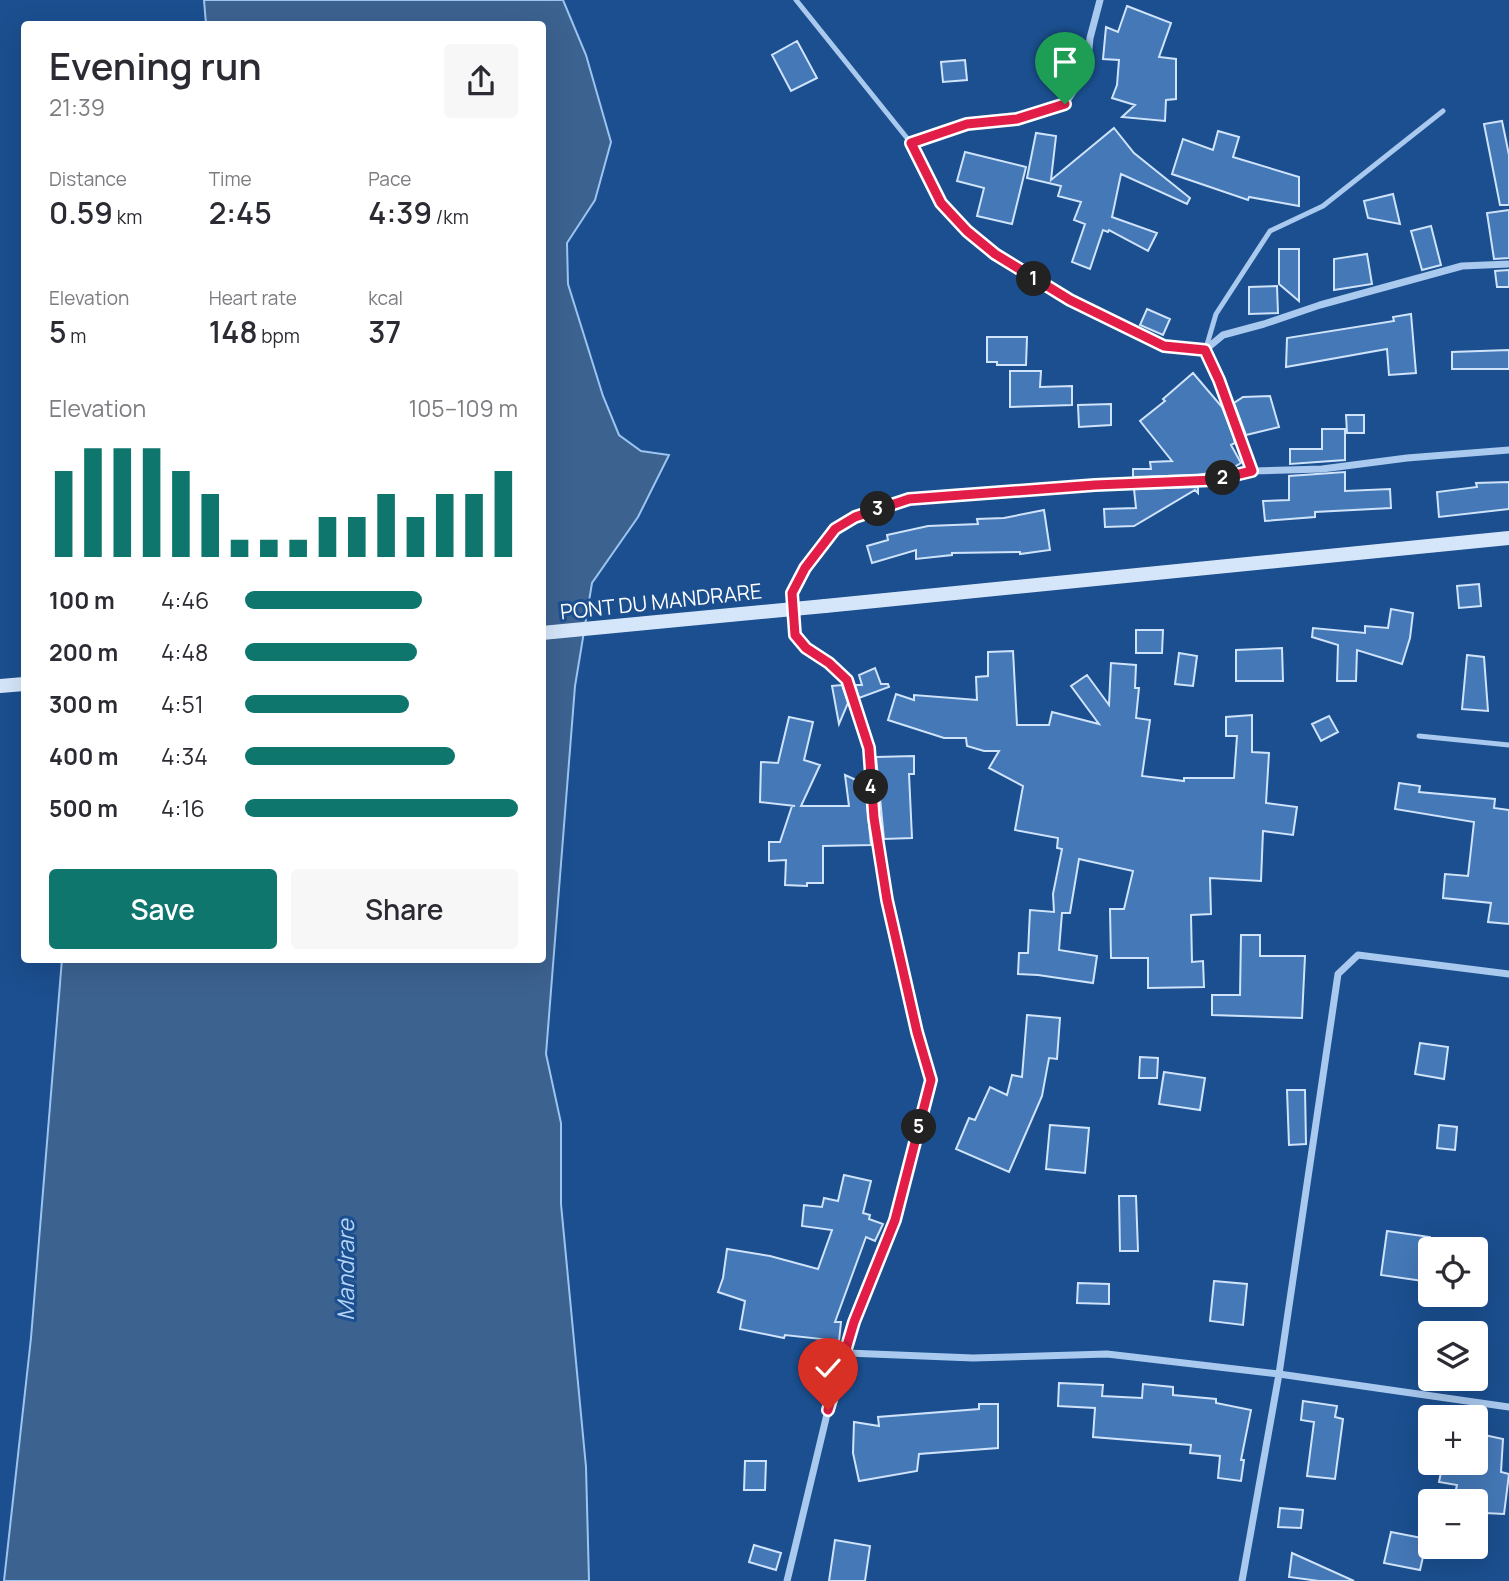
<!DOCTYPE html>
<meta charset="utf-8">
<style>
body{margin:0;font-family:Manrope,sans-serif;background:#f7f7f7;color:#2b2b33;height:100vh;display:flex;flex-direction:column;font-size:26px;white-space:nowrap}
*{box-sizing:border-box;margin:0}
p{font-size:23px;color:#7c7c81}
.icon{flex:none;width:38px;height:38px;fill:none;stroke:currentColor;stroke-width:2;stroke-linecap:round;stroke-linejoin:round}
.map{position:relative;flex:1;overflow:hidden}
.side{position:absolute;left:21px;top:21px;width:525px;height:942px;display:flex;flex-direction:column;background:#fff;border-radius:7px;box-shadow:0 7px 28px #0002}
.side>*{flex:none}
.tools{position:absolute;left:1418px;top:1237px;display:grid;gap:14px}
.tools a{display:grid;place-items:center;width:70px;height:70px;border-radius:7px;background:#fff;box-shadow:0 7px 28px #0002;font-size:35px}
.pin{position:absolute;display:grid;place-items:center;width:60px;height:60px;color:#fff;margin:-72px -30px;border-radius:50% 50% 50% 0;rotate:-45deg;box-shadow:0 0 7px #0007}
.pin .icon{rotate:45deg}
.km{position:absolute;width:35px;height:35px;margin:-18px;border-radius:50%;background:#222;color:#fff;font-size:19px;line-height:35px;text-align:center}
.round{display:grid;place-items:center;flex:none;width:74px;height:74px;border-radius:7px;background:#f7f7f7}
.headline{display:flex;align-items:center;justify-content:space-between;height:119px;padding:0 28px}
h1{font-size:38px;font-weight:600;line-height:52px}
.stats{display:grid;grid-template-columns:repeat(3,1fr);gap:10px;height:119px;padding:7px 28px}
.stats div{display:grid;align-content:center}
.stats b{font-size:30px;font-weight:600}
.stats small{font-size:19px;font-weight:400}
.stats p{font-size:19px}
.chart{height:196px;padding:14px 28px}
.chart p{display:flex;justify-content:space-between}
.chart svg{width:100%;height:126px;margin-top:7px;stroke:#0f766e;stroke-width:6}
.cta{display:flex;gap:14px;margin-top:auto;padding:14px 28px}
.cta a{flex:1;height:80px;border-radius:7px;background:#0f766e;color:#fff;font-size:28px;font-weight:600;line-height:80px;text-align:center}
.cta a+a{background:#f7f7f7;color:#2b2b33}
ul{padding:0 28px;list-style:none;font-size:23px}
li{display:grid;grid-template-columns:112px 84px 1fr;align-items:center;height:52px}
li i{height:18px;border-radius:9px;background:#0f766e}
.map>svg:first-child{display:block}
.water{fill:#3c6290;stroke:#9cc4f0;stroke-width:2}
.building{fill:#4478b7;stroke:#cfe3fa;stroke-width:2}
.lines{fill:none;stroke-linecap:round;stroke-linejoin:round}
.service{stroke:#a9c9ee;stroke-width:5}
.minor{stroke:#a9c9ee;stroke-width:7}
.secondary{stroke:#d6e6fa;stroke-width:14}
.secondary-bridge{stroke:#d6e6fa;stroke-width:14}
.route-casing{stroke:#fff;stroke-width:14}
.route{stroke:#e11d48;stroke-width:9}
.labels{text-anchor:middle;dominant-baseline:central;stroke-width:6;stroke-linejoin:round;paint-order:stroke}
.street-label{font-size:21px;fill:#fff;stroke:#1b4f8f}
.water-label{font-size:23px;font-style:italic;fill:#b5d3f5;stroke:#1b4f8f}
</style>
<div class="map">
<svg width="1509" height="1581" viewBox="0 0 1509 1581">
<rect width="100%" height="100%" fill="#1b4f8f"/>
<path class="water" d="M 204,0 L 563,0 L 586,55 L 611,142 L 595,200 L 567,243 L 568,284 L 603,396 L 619,435 L 641,451 L 669,455 L 638,517 L 592,583 L 575,686 L 546,1054 L 561,1123 L 561,1204 L 586,1467 L 589,1581 L 4,1581 L 31,1338 L 62,959 L 542,959 L 542,24 L 206,24 Z"/>
<path class="building" d="M 1127,6 L 1171,23 L 1159,57 L 1176,59 L 1176,99 L 1166,100 L 1165,121 L 1122,117 L 1135,105 L 1112,98 L 1117,85 L 1119,60 L 1103,59 L 1106,27 L 1118,32 Z
M 797,41 L 817,78 L 791,91 L 772,55 Z
M 965,60 L 967,80 L 943,82 L 941,62 Z
M 1502,121 L 1509,155 L 1509,205 L 1500,205 L 1484,124 Z
M 1114,128 L 1134,153 L 1190,198 L 1187,204 L 1121,174 L 1112,217 L 1157,233 L 1148,251 L 1109,230 L 1108,232 L 1103,230 L 1090,269 L 1072,262 L 1085,224 L 1074,220 L 1081,202 L 1058,196 L 1061,186 L 1027,178 L 1036,133 L 1056,136 L 1051,180 Z
M 1218,131 L 1239,137 L 1233,157 L 1299,177 L 1299,206 L 1249,197 L 1248,200 L 1172,174 L 1183,139 L 1213,150 Z
M 965,152 L 1026,167 L 1012,224 L 977,216 L 984,188 L 957,181 Z
M 1393,194 L 1400,224 L 1368,218 L 1364,201 Z
M 1509,210 L 1509,258 L 1494,259 L 1487,213 Z
M 1431,226 L 1441,265 L 1422,270 L 1411,231 Z
M 1279,249 L 1299,249 L 1299,301 L 1279,284 Z
M 1367,254 L 1372,284 L 1334,290 L 1334,259 Z
M 1509,270 L 1509,287 L 1497,287 L 1495,271 Z
M 1277,286 L 1278,313 L 1249,314 L 1249,287 Z
M 1147,309 L 1170,319 L 1163,335 L 1140,325 Z
M 1411,314 L 1416,373 L 1389,375 L 1387,349 L 1286,367 L 1287,338 L 1394,321 L 1393,317 Z
M 987,337 L 1027,337 L 1026,365 L 997,365 L 997,362 L 987,362 Z
M 1509,350 L 1509,369 L 1452,369 L 1452,352 Z
M 1010,371 L 1041,371 L 1040,387 L 1072,386 L 1072,405 L 1010,407 Z
M 1193,373 L 1222,407 L 1234,438 L 1235,443 L 1231,445 L 1241,463 L 1231,469 L 1198,475 L 1133,477 L 1133,469 L 1151,469 L 1150,462 L 1172,461 L 1140,421 L 1165,401 L 1163,399 Z
M 1270,396 L 1279,427 L 1246,435 L 1234,403 L 1243,397 Z
M 1111,404 L 1111,425 L 1079,427 L 1078,405 Z
M 1346,415 L 1364,415 L 1364,433 L 1347,433 Z
M 1322,429 L 1345,429 L 1345,460 L 1290,464 L 1290,449 L 1322,449 Z
M 1345,472 L 1345,491 L 1390,489 L 1391,508 L 1315,512 L 1315,517 L 1265,521 L 1263,501 L 1289,500 L 1289,476 Z
M 1509,482 L 1509,509 L 1439,517 L 1437,492 L 1477,487 L 1476,483 Z
M 1198,487 L 1198,493 L 1195,490 L 1134,526 L 1105,527 L 1104,509 L 1136,508 L 1134,489 Z
M 1044,510 L 1050,550 L 1020,554 L 1020,552 L 952,553 L 952,555 L 916,559 L 916,550 L 872,563 L 867,546 L 888,540 L 887,535 L 928,526 L 978,524 L 977,519 L 1004,518 Z
M 1479,584 L 1481,606 L 1459,608 L 1457,586 Z
M 1391,609 L 1413,613 L 1410,638 L 1402,664 L 1357,650 L 1356,681 L 1337,681 L 1338,645 L 1312,637 L 1313,628 L 1365,633 L 1365,626 L 1388,628 Z
M 1136,630 L 1163,630 L 1162,653 L 1136,653 Z
M 1282,648 L 1283,681 L 1236,681 L 1236,650 Z
M 1013,651 L 1017,725 L 1049,725 L 1052,712 L 1099,724 L 1071,686 L 1087,675 L 1109,705 L 1111,663 L 1136,665 L 1135,688 L 1139,688 L 1136,718 L 1150,720 L 1142,776 L 1184,781 L 1184,778 L 1234,778 L 1237,736 L 1226,736 L 1226,717 L 1252,715 L 1252,752 L 1269,753 L 1266,803 L 1297,807 L 1293,835 L 1263,831 L 1261,881 L 1210,878 L 1211,914 L 1191,915 L 1192,962 L 1203,961 L 1204,987 L 1148,988 L 1148,958 L 1111,958 L 1110,909 L 1124,909 L 1133,871 L 1079,859 L 1070,913 L 1062,913 L 1059,950 L 1097,956 L 1093,983 L 1038,975 L 1018,974 L 1019,953 L 1028,953 L 1030,910 L 1054,912 L 1053,894 L 1062,849 L 1057,848 L 1058,838 L 1015,830 L 1023,786 L 989,768 L 999,751 L 984,751 L 967,746 L 966,738 L 944,738 L 888,720 L 896,694 L 914,700 L 914,695 L 977,700 L 976,677 L 988,676 L 988,652 Z
M 1179,653 L 1197,656 L 1193,686 L 1175,684 Z
M 1467,655 L 1484,657 L 1488,711 L 1462,709 Z
M 875,668 L 881,684 L 888,684 L 889,687 L 859,698 L 855,685 L 862,685 L 859,675 Z
M 842,685 L 848,703 L 839,724 L 832,686 Z
M 1329,716 L 1338,732 L 1321,741 L 1312,724 Z
M 789,717 L 813,722 L 804,760 L 820,765 L 801,806 L 849,806 L 845,775 L 865,784 L 871,845 L 823,846 L 823,883 L 807,883 L 807,886 L 785,885 L 786,860 L 769,861 L 769,842 L 780,842 L 792,806 L 795,806 L 760,802 L 761,762 L 778,763 Z
M 914,756 L 914,774 L 909,774 L 912,838 L 884,839 L 876,757 Z
M 1399,783 L 1420,786 L 1419,792 L 1495,799 L 1494,808 L 1509,810 L 1509,924 L 1488,922 L 1491,903 L 1443,898 L 1445,874 L 1468,876 L 1474,822 L 1395,809 Z
M 1241,935 L 1260,935 L 1260,956 L 1305,956 L 1302,1018 L 1212,1015 L 1212,995 L 1240,995 Z
M 1027,1015 L 1060,1018 L 1057,1059 L 1049,1058 L 1042,1096 L 1009,1172 L 956,1149 L 969,1118 L 975,1120 L 990,1087 L 1007,1095 L 1012,1075 L 1022,1077 Z
M 1420,1043 L 1448,1047 L 1444,1079 L 1415,1074 Z
M 1140,1057 L 1158,1058 L 1157,1078 L 1139,1078 Z
M 1164,1072 L 1205,1078 L 1200,1110 L 1159,1104 Z
M 1287,1090 L 1305,1090 L 1306,1144 L 1289,1145 Z
M 1050,1125 L 1089,1128 L 1085,1173 L 1046,1169 Z
M 1439,1125 L 1457,1127 L 1455,1150 L 1437,1148 Z
M 844,1175 L 871,1181 L 863,1213 L 870,1215 L 869,1219 L 883,1224 L 875,1241 L 866,1237 L 835,1322 L 841,1322 L 839,1341 L 785,1335 L 784,1338 L 740,1329 L 745,1301 L 718,1292 L 723,1278 L 727,1249 L 770,1256 L 818,1269 L 832,1230 L 802,1226 L 804,1205 L 822,1207 L 824,1198 L 838,1201 Z
M 1119,1196 L 1136,1196 L 1138,1251 L 1120,1251 Z
M 1387,1231 L 1430,1237 L 1430,1282 L 1381,1275 Z
M 1214,1281 L 1247,1284 L 1243,1325 L 1210,1321 Z
M 1078,1283 L 1109,1284 L 1109,1304 L 1077,1303 Z
M 1059,1383 L 1103,1385 L 1102,1396 L 1142,1398 L 1143,1384 L 1173,1387 L 1173,1395 L 1216,1399 L 1216,1403 L 1251,1410 L 1241,1460 L 1244,1460 L 1241,1481 L 1218,1478 L 1220,1456 L 1190,1453 L 1191,1445 L 1093,1437 L 1095,1408 L 1058,1406 Z
M 1303,1401 L 1337,1406 L 1335,1417 L 1343,1419 L 1335,1479 L 1307,1476 L 1314,1422 L 1301,1420 Z
M 979,1404 L 998,1404 L 998,1448 L 919,1454 L 917,1471 L 859,1481 L 853,1453 L 854,1422 L 879,1426 L 878,1417 L 979,1409 Z
M 1475,1433 L 1503,1439 L 1501,1472 L 1509,1474 L 1504,1514 L 1485,1513 L 1486,1502 L 1453,1502 L 1457,1485 L 1439,1482 L 1443,1463 L 1475,1463 Z
M 745,1461 L 766,1461 L 765,1490 L 744,1490 Z
M 1280,1508 L 1303,1510 L 1301,1528 L 1278,1527 Z
M 1391,1532 L 1427,1539 L 1420,1570 L 1384,1563 Z
M 835,1540 L 870,1546 L 865,1581 L 829,1581 Z
M 754,1545 L 781,1553 L 776,1570 L 749,1562 Z
M 1292,1553 L 1354,1581 L 1319,1581 L 1289,1577 Z"/>
<g class="lines">
<path class="service" d="M 796,0 L 911,143
M 1206,348 L 1216,314 L 1270,231 L 1323,206 L 1443,111
M 1419,736 L 1509,745"/>
<path class="minor" d="M 1100,0 L 1090,38 L 1087,70 L 1065,104 L 1017,119 L 967,124 L 911,143 L 941,203 L 967,231 L 995,254 L 1070,300 L 1164,347 L 1205,350 L 1219,380 L 1252,471
M 1205,350 L 1223,335 L 1264,324 L 1320,305 L 1462,266 L 1509,264
M 847,1353 L 973,1358 L 1107,1354 L 1279,1374 L 1509,1407
M 787,1581 L 828,1410 L 854,1322 L 895,1220 L 931,1080 L 917,1032 L 887,900 L 874,818 L 869,748 L 847,680 L 829,663 L 806,648 L 795,635 L 792,593 L 805,568 L 835,529 L 855,517 L 909,499 L 1095,485 L 1214,480 L 1252,471 L 1322,469 L 1407,458 L 1509,450
M 1242,1581 L 1279,1374 L 1338,974 L 1358,955 L 1509,974"/>
<path class="secondary" d="M 825,606 L 1509,538
M 0,686 L 24,684"/>
<path class="secondary-bridge" d="M 542,633 L 825,606"/>
</g>
<g class="lines">
<defs>
<path id="route" d="M 828,1410 L 854,1322 L 895,1220 L 931,1080 L 917,1032 L 887,900 L 874,818 L 869,748 L 847,680 L 829,663 L 806,648 L 795,635 L 792,593 L 805,568 L 835,529 L 855,517 L 909,499 L 1095,485 L 1214,480 L 1252,471 L 1219,380 L 1205,350 L 1164,346 L 1070,300 L 995,254 L 967,231 L 941,203 L 911,143 L 967,124 L 1017,119 L 1065,104"/>
</defs>
<use href="#route" class="route-casing"/>
<use href="#route" class="route"/>
</g>
<g class="labels">
<g class="street-label">
<text transform="translate(661 601) rotate(-6)">PONT DU MANDRARE</text>
</g>
<g class="water-label">
<text transform="translate(345 1270) rotate(-90)">Mandrare</text>
</g>
</g>
</svg>
<div class="tools">
<a><svg class="icon" aria-label="locate" viewBox="0 0 24 24"><circle cx="12" cy="12" r="6"/><path d="M12 2v4M12 18v4M2 12h4M18 12h4"/></svg></a>
<a><svg class="icon" aria-label="layers" viewBox="0 0 24 24"><path d="M12 4l9 5-9 5-9-5zM3 14l9 5 9-5"/></svg></a>
<a>+</a>
<a>−</a>
</div>
<div class="pin" style="left:1065px;top:104px;background:#1e9e55"><svg class="icon" aria-label="arrive" viewBox="0 0 24 24"><path d="M6 21V4h12l-3 4 3 4H6"/></svg></div>
<div class="pin" style="left:828px;top:1410px;background:#d93025"><svg class="icon" aria-label="check" viewBox="0 0 24 24"><path d="M5 12l5 5 9-10"/></svg></div>
<b class="km" style="left:1034px;top:279px">1</b>
<b class="km" style="left:1223px;top:478px">2</b>
<b class="km" style="left:878px;top:509px">3</b>
<b class="km" style="left:871px;top:787px">4</b>
<b class="km" style="left:919px;top:1127px">5</b>
<section class="side">
<div class="headline"><div><h1>Evening run</h1><p>21:39</p></div><a class="round"><svg class="icon" aria-label="share" viewBox="0 0 24 24"><path d="M12 15V3M7 8l5-5 5 5M5 13v7h14v-7"/></svg></a></div>
<div class="stats">
<div><p>Distance</p><b>0.59<small> km</small></b></div>
<div><p>Time</p><b>2:45</b></div>
<div><p>Pace</p><b>4:39<small> /km</small></b></div>
</div>
<div class="stats">
<div><p>Elevation</p><b>5<small> m</small></b></div>
<div><p>Heart rate</p><b>148<small> bpm</small></b></div>
<div><p>kcal</p><b>37</b></div>
</div>
<div class="chart"><p><span>Elevation</span>105–109 m</p>
<svg viewBox="0 0 160 44" preserveAspectRatio="none"><path d="M5 44V14M15 44V6M25 44V6M35 44V6M45 44V14M55 44V22M65 44V38M75 44V38M85 44V38M95 44V30M105 44V30M115 44V22M125 44V30M135 44V22M145 44V22M155 44V14"/></svg>
</div>
<ul>
<li><b>100 m</b>4:46<i style="width:65%"></i></li>
<li><b>200 m</b>4:48<i style="width:63%"></i></li>
<li><b>300 m</b>4:51<i style="width:60%"></i></li>
<li><b>400 m</b>4:34<i style="width:77%"></i></li>
<li><b>500 m</b>4:16<i style="width:100%"></i></li>
</ul>
<div class="cta"><a>Save</a><a>Share</a></div>
</section>
</div>
